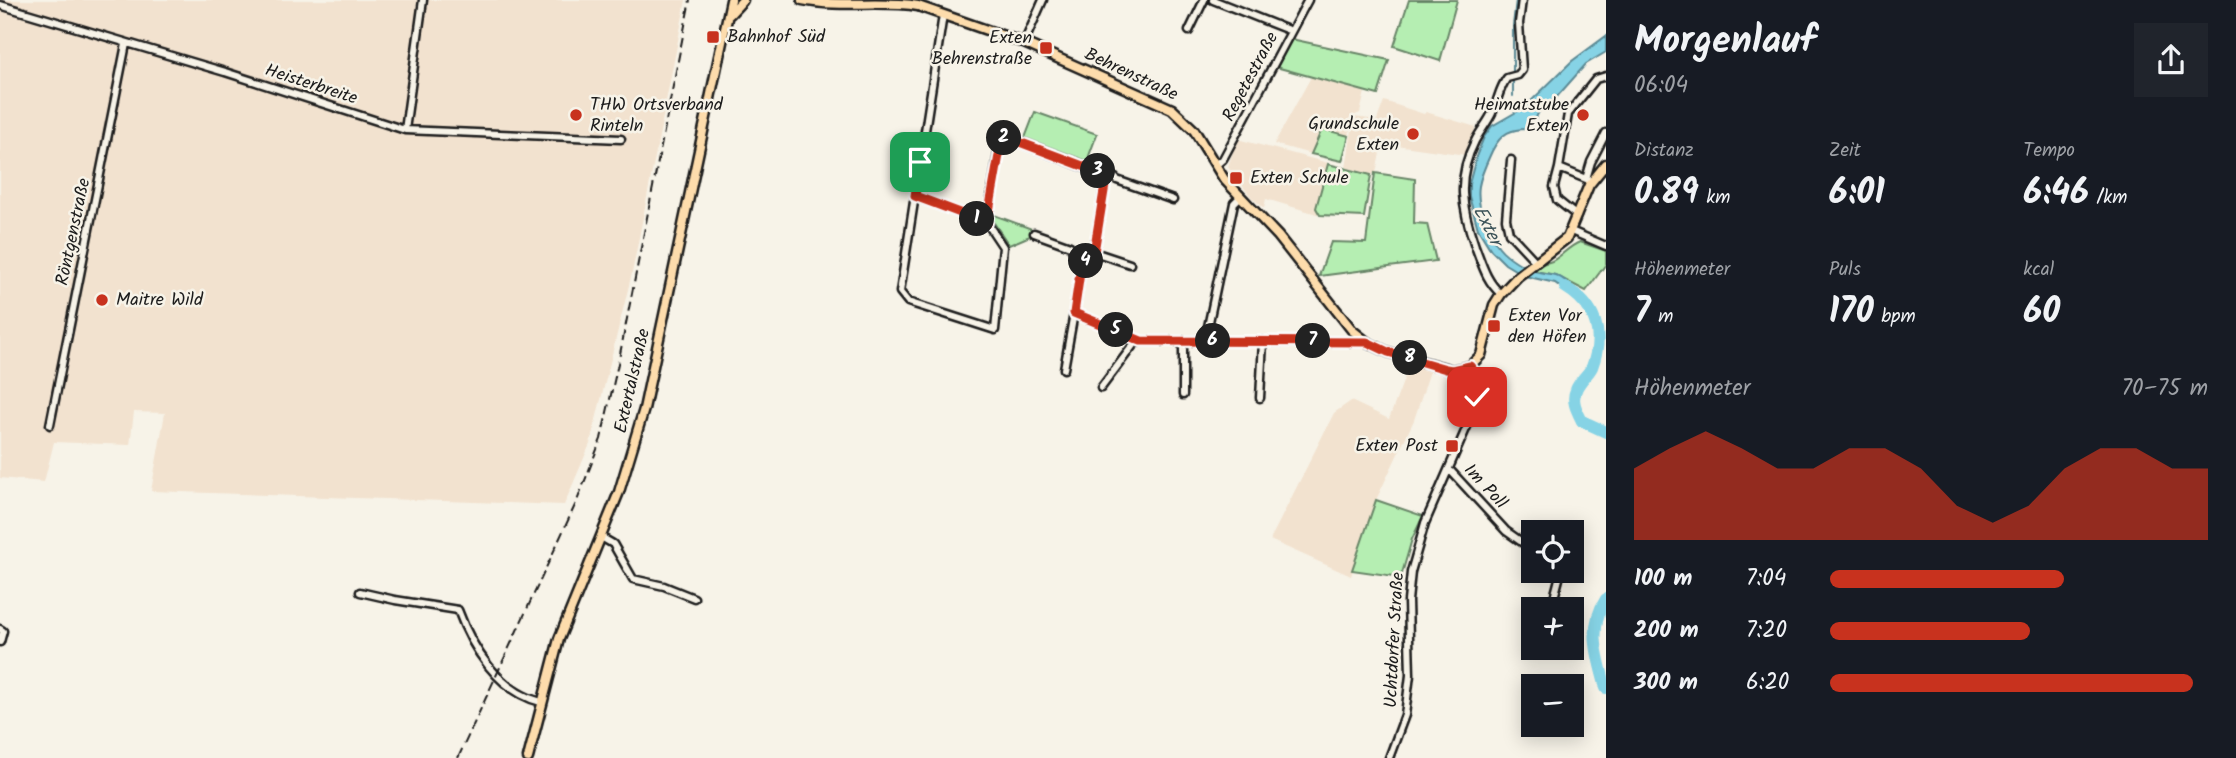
<!DOCTYPE html>
<html lang="de">
<meta charset="utf-8">
<style>
body{margin:0;font-family:Kalam,sans-serif;background:#20242c;color:#f1f3f6;height:100vh;display:flex;flex-direction:column;font-size:26px;white-space:nowrap}
*{box-sizing:border-box;margin:0}
p{font-size:23px;color:#9ea1a6}
.icon{flex:none;width:38px;height:38px;fill:none;stroke:currentColor;stroke-width:2;stroke-linecap:round;stroke-linejoin:round}
.map{position:relative;flex:1;overflow:hidden}
.details{display:flex;flex-direction:column;background:#171b24;width:630px}
.details>*{flex:none}
.buttons{position:absolute;left:1521px;top:520px;display:grid;gap:14px}
.buttons a{display:grid;place-items:center;width:63px;height:63px;border-radius:0px;background:#171b24;box-shadow:0 4px 18px #0003;font-size:35px}
.pin{position:absolute;display:grid;place-items:center;width:60px;height:60px;color:#fff;margin:-30px;border-radius:14px;box-shadow:0 4px 10px #0006}
.km{position:absolute;width:35px;height:35px;margin:-18px;border-radius:50%;background:#222;color:#fff;font-size:19px;line-height:35px;text-align:center}
.round{display:grid;place-items:center;flex:none;width:74px;height:74px;border-radius:0px;background:#20242c}
.head{display:flex;align-items:center;justify-content:space-between;height:119px;padding:0 28px}
h1{font-size:38px;font-weight:600;line-height:52px}
.figures{display:grid;grid-template-columns:repeat(3,1fr);gap:10px;height:119px;padding:7px 28px}
.figures div{display:grid;align-content:center}
.figures b{font-size:35px;font-weight:600}
.figures small{font-size:19px;font-weight:400}
.figures p{font-size:19px}
.chart{height:196px;padding:14px 28px}
.chart p{display:flex;justify-content:space-between}
.chart svg{width:100%;height:126px;margin-top:7px;fill:#c8321e;opacity:.7}
ul{padding:0 28px;list-style:none;font-size:23px}
li{display:grid;grid-template-columns:112px 84px 1fr;align-items:center;height:52px}
li i{height:18px;border-radius:9px;background:#c8321e}
main{display:flex;flex:1;min-height:0}
.map>svg:first-child{display:block}
.built{fill:#f2e2cf}
.green{fill:#b5eeb2;stroke:#688567;stroke-width:2}
.water{fill:#86d3e5;stroke:#5c8a95;stroke-width:2}
.lines{fill:none;stroke-linecap:round;stroke-linejoin:round}
.stream{stroke:#5c8a95;stroke-width:2}
.river{stroke:#86d3e5;stroke-width:12}
.minor-casing{stroke:#1c1c1c;stroke-width:11}
.major-casing{stroke:#1c1c1c;stroke-width:13}
.minor{stroke:#f7f3e8;stroke-width:6}
.major{stroke:#fddcac;stroke-width:8}
.rail{stroke:#1c1c1c;stroke-width:2;stroke-dasharray:10 5;stroke-linecap:butt}
.route-casing{stroke:#fff;stroke-width:14}
.route{stroke:#c8321e;stroke-width:9}
.poi-dot{fill:#c8321e;stroke:#f7f3e8;stroke-width:2.5}
.labels{text-anchor:middle;dominant-baseline:central;stroke-width:5;stroke-linejoin:round;paint-order:stroke}
.poi-label{font-size:18px;fill:#1c1c1c;stroke:#f7f3e8;text-anchor:start}
.street-label{font-size:18px;fill:#1c1c1c;stroke:#f7f3e8}
.water-label{font-size:19px;font-style:italic;fill:#3c5358;stroke:#f7f3e8}
</style>
<main>
<div class="map">
<svg width="1606" height="758" viewBox="0 0 1606 758">
<rect width="100%" height="100%" fill="#f7f3e8"/>
<filter id="ink" filterUnits="userSpaceOnUse"><feTurbulence type="fractalNoise" baseFrequency=".0143" numOctaves="2"/><feDisplacementMap in="SourceGraphic" scale="14" xChannelSelector="R" yChannelSelector="G"/><feConvolveMatrix kernelMatrix="1 2 1 2 8 2 1 2 1" color-interpolation-filters="sRGB"/></filter>
<g filter="url(#ink)">
<path class="built" d="M 0,0 L 686,0 L 632,273 L 590,444 L 564,505 L 151,491 L 165,413 L 134,412 L 130,445 L 54,442 L 44,482 L 0,478 Z
M 1311,77 L 1365,92 L 1360,113 L 1353,116 L 1349,136 L 1322,129 L 1311,154 L 1274,144 Z
M 1384,101 L 1424,114 L 1426,112 L 1476,127 L 1470,141 L 1466,155 L 1382,143 L 1376,173 L 1371,175 L 1346,168 L 1354,117 L 1377,120 Z
M 1237,139 L 1328,163 L 1316,208 L 1320,215 L 1266,199 L 1264,208 L 1251,197 L 1228,167 Z
M 1410,363 L 1431,368 L 1414,420 L 1376,500 L 1351,576 L 1270,540 L 1334,413 L 1351,401 L 1389,419 Z"/>
<path class="green" d="M 1409,0 L 1457,0 L 1440,61 L 1394,46 Z
M 1291,39 L 1389,60 L 1378,95 L 1276,67 Z
M 1035,112 L 1097,134 L 1087,161 L 1025,138 Z
M 1322,129 L 1349,136 L 1342,161 L 1311,154 Z
M 1328,164 L 1371,175 L 1364,217 L 1320,215 L 1316,208 Z
M 1375,173 L 1415,179 L 1414,223 L 1427,224 L 1436,261 L 1319,276 L 1331,242 L 1366,243 Z
M 994,215 L 1032,229 L 1030,236 L 1009,245 L 992,220 Z
M 1580,242 L 1606,251 L 1606,264 L 1586,291 L 1555,275 L 1531,270 C 1538,264 1544,264 1552,261 C 1562,256 1569,246 1580,242 Z
M 1376,500 L 1423,516 L 1412,539 L 1401,577 L 1352,570 Z"/>
<path class="water" d="M 1606,36 L 1606,52 L 1586,64 L 1555,99 L 1540,109 L 1531,129 C 1511,128 1501,133 1492,151 C 1487,162 1481,174 1479,186 C 1476,205 1487,232 1499,247 C 1506,256 1518,263 1529,269 C 1538,273 1546,273 1555,275 C 1565,278 1573,288 1580,296 L 1570,294 L 1555,283 L 1525,276 L 1505,264 L 1491,250 L 1478,229 L 1469,196 L 1469,184 L 1477,154 L 1484,137 L 1492,126 L 1525,107 L 1572,61 Z"/>
<g class="lines">
<path class="stream" d="M 1513,74 L 1513,25 L 1516,0
M 1513,80 L 1513,96"/>
<path class="river" d="M 1565,287 C 1596,306 1605,333 1592,367 C 1588,375 1579,381 1576,390 C 1571,401 1577,411 1582,421 L 1606,432
M 1606,599 C 1587,628 1598,658 1606,688"/>
<defs>
<path id="minor" d="M 1213,0 L 1291,31
M 0,5 L 225,72 L 405,130 L 621,139
M 943,15 L 900,292 L 908,302 L 995,330 L 1003,247 L 987,223 L 999,147 L 1002,138 L 1006,137 L 1106,176 L 1112,175 L 1117,180 L 1173,200
M 1189,31 L 1204,0
M 1024,43 L 1043,0
M 405,130 L 423,0
M 1511,160 L 1506,219 L 1509,233 L 1536,262
M 1216,165 L 1223,159 L 1308,0
M 1559,168 L 1586,179
M 1106,176 L 1094,252 L 1081,266 L 1074,313 L 1141,341
M 1592,181 L 1586,179 L 1591,162 L 1606,133
M 915,196 L 987,223
M 1577,216 L 1557,200 L 1554,187 L 1559,168 L 1568,114 L 1596,79 L 1606,76
M 1571,231 L 1606,246
M 1034,233 L 1070,246 L 1081,266
M 1094,252 L 1130,264
M 1501,294 C 1486,281 1482,264 1475,246 C 1462,209 1456,178 1475,141 C 1480,131 1488,122 1492,113 C 1498,101 1499,88 1507,78 L 1518,75 L 1522,70 L 1519,23 L 1522,0
M 1205,341 L 1234,203 L 1240,197
M 1064,369 L 1074,313
M 1101,388 L 1134,344 L 1141,341 L 1367,342
M 1183,395 L 1183,341
M 1260,398 L 1263,341
M 50,425 L 126,44
M 1449,469 L 1506,531 L 1533,550
M 601,537 L 613,544 L 633,579 L 664,586 L 694,598
M 360,592 L 395,600 L 458,610 C 472,648 499,692 541,702
M 1556,609 L 1555,594 L 1560,575 L 1556,570
M 0,629 L 3,631 L 0,642
M 1389,758 L 1405,715 L 1410,675 L 1408,601 L 1411,572 L 1425,523 L 1476,406 L 1478,383 L 1476,375 L 1470,366"/>
<path id="major" d="M 802,0 C 841,8 880,0 918,6 L 1024,43 L 1172,109 L 1194,130 L 1224,179 L 1278,236 L 1352,330 L 1367,342 L 1388,352 L 1452,370 L 1470,366 L 1481,355 L 1494,305 L 1501,294 L 1518,276 L 1567,238 L 1589,185 L 1606,164
M 730,14 L 743,0
M 528,758 L 559,639 L 619,492 L 644,409 L 731,0"/>
</defs>
<use href="#minor" class="minor-casing"/>
<use href="#major" class="major-casing"/>
<use href="#minor" class="minor"/>
<use href="#major" class="major"/>
<path class="rail" d="M 458,758 L 577,501 L 601,439 L 619,359 L 690,0"/>
</g>
</g>
<g class="lines" filter="url(#ink)">
<defs>
<path id="route" d="M 920,162 L 915,196 L 987,223 L 1002,138 L 1006,137 L 1104,174 L 1106,176 L 1105,185 L 1094,252 L 1081,266 L 1074,313 L 1141,341 L 1367,342 L 1388,352 L 1446,369 L 1452,370 L 1470,366 L 1476,374 L 1477,397"/>
</defs>
<use href="#route" class="route-casing"/>
<use href="#route" class="route"/>
</g>
<g class="poi-dot">
<rect x="706" y="30" width="14" height="14" rx="3.5"/>
<rect x="1039" y="41" width="14" height="14" rx="3.5"/>
<circle cx="576" cy="115" r="7"/>
<circle cx="1583" cy="115" r="7"/>
<circle cx="1413" cy="134" r="7"/>
<rect x="1229" y="171" width="14" height="14" rx="3.5"/>
<circle cx="102" cy="300" r="7"/>
<rect x="1487" y="319" width="14" height="14" rx="3.5"/>
<rect x="1445" y="439" width="14" height="14" rx="3.5"/>
</g>
<g class="labels">
<g class="poi-label">
<text x="727" y="37">Bahnhof Süd</text>
<text x="1032" y="38" text-anchor="end">Exten<tspan x="1032" dy="21">Behrenstraße</tspan></text>
<text x="590" y="105">THW Ortsverband<tspan x="590" dy="21">Rinteln</tspan></text>
<text x="1569" y="105" text-anchor="end">Heimatstube<tspan x="1569" dy="21">Exten</tspan></text>
<text x="1399" y="124" text-anchor="end">Grundschule<tspan x="1399" dy="21">Exten</tspan></text>
<text x="1250" y="178">Exten Schule</text>
<text x="116" y="300">Maitre Wild</text>
<text x="1508" y="316">Exten Vor<tspan x="1508" dy="21">den Höfen</tspan></text>
<text x="1438" y="446" text-anchor="end">Exten Post</text>
</g>
<g class="street-label">
<text transform="translate(1131 75) rotate(25)">Behrenstraße</text>
<text transform="translate(1251 77) rotate(-62)">Regetestraße</text>
<text transform="translate(311 85) rotate(18)">Heisterbreite</text>
<text transform="translate(74 232) rotate(-78)">Röntgenstraße</text>
<text transform="translate(633 381) rotate(-77)">Extertalstraße</text>
<text transform="translate(1485 487) rotate(47)">Im Poll</text>
<text transform="translate(1395 640) rotate(-87)">Uchtdorfer Straße</text>
</g>
<g class="water-label">
<text transform="translate(1487 226) rotate(63)">Exter</text>
</g>
</g>
</svg>
<div class="buttons">
<a><svg class="icon" aria-label="locate" viewBox="0 0 24 24"><circle cx="12" cy="12" r="6"/><path d="M12 2v4M12 18v4M2 12h4M18 12h4"/></svg></a>
<a>+</a>
<a>−</a>
</div>
<div class="pin" style="left:920px;top:162px;background:#1e9e55"><svg class="icon" aria-label="arrive" viewBox="0 0 24 24"><path d="M6 21V4h12l-3 4 3 4H6"/></svg></div>
<div class="pin" style="left:1477px;top:397px;background:#d93025"><svg class="icon" aria-label="check" viewBox="0 0 24 24"><path d="M5 12l5 5 9-10"/></svg></div>
<b class="km" style="left:977px;top:219px">1</b>
<b class="km" style="left:1004px;top:138px">2</b>
<b class="km" style="left:1098px;top:171px">3</b>
<b class="km" style="left:1086px;top:261px">4</b>
<b class="km" style="left:1116px;top:330px">5</b>
<b class="km" style="left:1213px;top:341px">6</b>
<b class="km" style="left:1313px;top:341px">7</b>
<b class="km" style="left:1410px;top:358px">8</b>
</div>
<section class="details">
<div class="head"><div><h1>Morgenlauf</h1><p>06:04</p></div><a class="round"><svg class="icon" aria-label="share" viewBox="0 0 24 24"><path d="M12 15V3M7 8l5-5 5 5M5 13v7h14v-7"/></svg></a></div>
<div class="figures">
<div><p>Distanz</p><b>0.89<small> km</small></b></div>
<div><p>Zeit</p><b>6:01</b></div>
<div><p>Tempo</p><b>6:46<small> /km</small></b></div>
</div>
<div class="figures">
<div><p>Höhenmeter</p><b>7<small> m</small></b></div>
<div><p>Puls</p><b>170<small> bpm</small></b></div>
<div><p>kcal</p><b>60</b></div>
</div>
<div class="chart"><p><span>Höhenmeter</span>70–75 m</p>
<svg viewBox="0 0 160 44" preserveAspectRatio="none"><path d="M0 44V19L10 12L20 6L30 12L40 19L50 19L60 12L70 12L80 19L90 32L100 38L110 32L120 19L130 12L140 12L150 19L160 19V44z"/></svg>
</div>
<ul>
<li><b>100 m</b>7:04<i style="width:62%"></i></li>
<li><b>200 m</b>7:20<i style="width:53%"></i></li>
<li><b>300 m</b>6:20<i style="width:96%"></i></li>
</ul>
</section>
</main>
